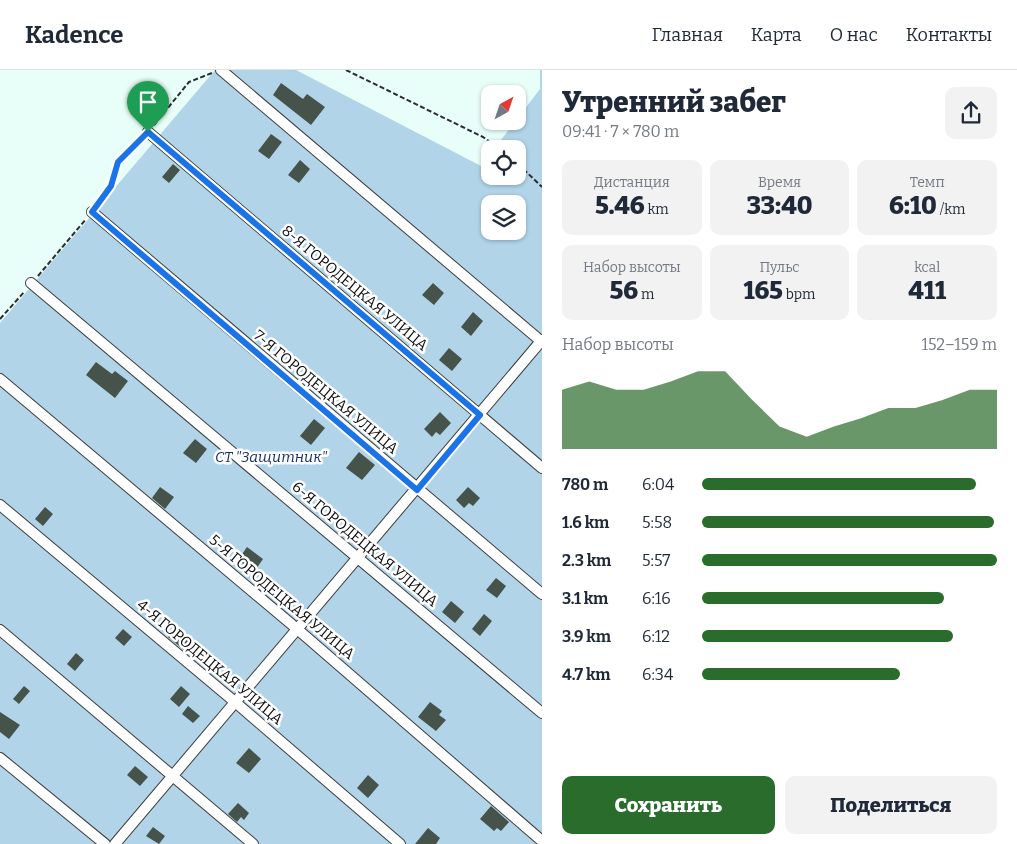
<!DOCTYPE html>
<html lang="ru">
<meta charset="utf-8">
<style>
body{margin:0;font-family:Bitter,serif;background:#f2f2f3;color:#1f2937;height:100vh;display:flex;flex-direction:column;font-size:19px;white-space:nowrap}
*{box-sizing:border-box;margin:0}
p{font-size:16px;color:#747a83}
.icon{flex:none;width:28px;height:28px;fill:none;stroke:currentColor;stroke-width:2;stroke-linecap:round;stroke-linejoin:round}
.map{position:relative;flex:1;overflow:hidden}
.panel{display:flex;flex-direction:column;background:#fff;width:475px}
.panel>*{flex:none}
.needle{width:32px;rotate:40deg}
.controls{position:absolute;left:481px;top:15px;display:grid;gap:10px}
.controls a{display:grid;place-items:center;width:45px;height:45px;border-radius:10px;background:#fff;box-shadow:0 1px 4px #0004;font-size:25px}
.pin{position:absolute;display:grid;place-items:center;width:42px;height:42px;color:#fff;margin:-51px -21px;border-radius:50% 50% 50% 0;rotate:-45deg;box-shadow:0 0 5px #0007}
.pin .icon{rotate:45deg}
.round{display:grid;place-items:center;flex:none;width:52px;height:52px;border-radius:10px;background:#f2f2f3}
.overview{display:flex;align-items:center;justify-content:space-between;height:85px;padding:0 20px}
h1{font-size:28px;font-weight:800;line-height:38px}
.metrics{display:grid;grid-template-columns:repeat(3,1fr);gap:8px;height:85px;padding:5px 20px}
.metrics div{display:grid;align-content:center;border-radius:10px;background:#f2f2f3;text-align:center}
.metrics b{font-size:25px;font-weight:800}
.metrics small{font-size:14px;font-weight:400}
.metrics p{font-size:14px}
.chart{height:140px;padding:10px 20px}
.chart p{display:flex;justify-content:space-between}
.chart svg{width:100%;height:90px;margin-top:5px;fill:#2a6c2c;opacity:.7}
.button{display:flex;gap:10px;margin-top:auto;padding:10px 20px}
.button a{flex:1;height:58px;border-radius:10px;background:#2a6c2c;color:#fff;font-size:20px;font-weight:800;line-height:58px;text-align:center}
.button a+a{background:#f2f2f3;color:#1f2937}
ul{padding:0 20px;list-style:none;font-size:16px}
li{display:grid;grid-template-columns:80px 60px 1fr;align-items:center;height:38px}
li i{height:12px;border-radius:6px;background:#2a6c2c}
header{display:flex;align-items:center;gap:30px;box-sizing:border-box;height:70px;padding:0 25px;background:#fff;border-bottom:1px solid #e0e1e3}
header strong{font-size:24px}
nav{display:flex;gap:28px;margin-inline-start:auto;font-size:18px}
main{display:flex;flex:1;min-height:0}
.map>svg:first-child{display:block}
.green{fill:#b1d4e9;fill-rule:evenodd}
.building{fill:#46534a}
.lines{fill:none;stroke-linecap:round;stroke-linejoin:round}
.minor-casing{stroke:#3d3d3d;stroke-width:12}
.path{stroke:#2c2c2c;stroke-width:2;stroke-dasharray:5 2.5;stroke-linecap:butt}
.minor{stroke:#fff;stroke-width:10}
.route-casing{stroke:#fff;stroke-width:10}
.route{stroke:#1a73e8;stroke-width:6}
.labels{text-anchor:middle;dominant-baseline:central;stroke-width:5;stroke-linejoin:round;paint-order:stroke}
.street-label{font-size:15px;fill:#0a0a0a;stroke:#fff}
.park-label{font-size:15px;font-style:italic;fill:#1a3063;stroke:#fff}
</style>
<header>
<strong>Kadence</strong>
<nav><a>Главная</a><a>Карта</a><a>О нас</a><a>Контакты</a></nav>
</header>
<main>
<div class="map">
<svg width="542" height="774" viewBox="0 0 542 774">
<rect width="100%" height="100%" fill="#e7fff8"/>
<path class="green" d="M 215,0 L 296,0 L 481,96 L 490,84 L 490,106 L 518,106 L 518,79 L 494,79 L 540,19 L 540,0 L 542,0 L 542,774 L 0,774 L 0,253 ZM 490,134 L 518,134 L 518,161 L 490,161 Z"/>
<path class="building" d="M 281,13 L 303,29 L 307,24 L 325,37 L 311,55 L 273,25 Z
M 271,64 L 282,72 L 269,89 L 258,81 Z
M 300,90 L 310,99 L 299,113 L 288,105 Z
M 173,94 L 180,100 L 169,113 L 162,107 Z
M 433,213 L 444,223 L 434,235 L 422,225 Z
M 473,242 L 483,251 L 471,266 L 461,257 Z
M 449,278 L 462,289 L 452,301 L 439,290 Z
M 96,292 L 112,304 L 115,301 L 128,311 L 115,328 L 86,305 Z
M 440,342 L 451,353 L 440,365 L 436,362 L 432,367 L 424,359 Z
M 314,349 L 325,358 L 311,375 L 300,366 Z
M 195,369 L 207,379 L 196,393 L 183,383 Z
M 359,382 L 375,395 L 362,410 L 346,398 Z
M 160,417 L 174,427 L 165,439 L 152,428 Z
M 468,417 L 480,428 L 473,436 L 469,433 L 464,438 L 456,430 Z
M 45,437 L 53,444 L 43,456 L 35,449 Z
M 247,477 L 263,489 L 254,502 L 238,490 Z
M 496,508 L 506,516 L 497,528 L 486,520 Z
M 451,531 L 464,542 L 455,553 L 442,542 Z
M 484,544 L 492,551 L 480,566 L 472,559 Z
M 177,556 L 192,570 L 184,580 L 168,567 Z
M 123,559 L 132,567 L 124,576 L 115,568 Z
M 76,583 L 84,590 L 75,601 L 67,594 Z
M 24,616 L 30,621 L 19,634 L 13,629 Z
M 181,616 L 190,624 L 179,637 L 170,629 Z
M 430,632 L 442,641 L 439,645 L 446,650 L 436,661 L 418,647 Z
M 188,636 L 200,646 L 193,653 L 182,644 Z
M 0,642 L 20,655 L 9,669 L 0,662 Z
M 249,678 L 261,689 L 249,703 L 236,693 Z
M 135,696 L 148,707 L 140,716 L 127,705 Z
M 368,705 L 379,715 L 368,728 L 357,718 Z
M 238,733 L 249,743 L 244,750 L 241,747 L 237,752 L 228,744 Z
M 491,736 L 509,752 L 501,761 L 497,758 L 494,761 L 480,749 Z
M 153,757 L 165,766 L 159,774 L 146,766 Z
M 428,758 L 440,768 L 436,774 L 415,774 Z"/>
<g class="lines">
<defs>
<path id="minor" d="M 221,0 L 542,272
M 148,62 L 542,398
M 92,142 L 542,524
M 31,213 L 542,643
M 0,309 L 296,558 L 542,771
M 0,435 L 235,632 L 400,774
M 0,560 L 253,774
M 0,688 L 105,774
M 115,774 L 542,270"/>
</defs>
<use href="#minor" class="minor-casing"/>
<path class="path" d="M 346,0 L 483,67 L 500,79
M 154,55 L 189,12 L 212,3
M 518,94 L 542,117
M 97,135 L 111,116 L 118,92 L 142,68
M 38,206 L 86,149
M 0,249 L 25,221"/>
<use href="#minor" class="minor"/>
</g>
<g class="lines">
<defs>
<path id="route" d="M 148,62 L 480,345 L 417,420 L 92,142 L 111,116 L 118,92 Z"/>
</defs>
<use href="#route" class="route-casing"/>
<use href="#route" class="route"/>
</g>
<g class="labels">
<g class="street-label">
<text transform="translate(355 218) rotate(40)">8-Я ГОРОДЕЦКАЯ УЛИЦА</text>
<text transform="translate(326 322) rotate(40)">7-Я ГОРОДЕЦКАЯ УЛИЦА</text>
<text transform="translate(365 474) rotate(40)">6-Я ГОРОДЕЦКАЯ УЛИЦА</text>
<text transform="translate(282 527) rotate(40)">5-Я ГОРОДЕЦКАЯ УЛИЦА</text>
<text transform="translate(210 592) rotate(40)">4-Я ГОРОДЕЦКАЯ УЛИЦА</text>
</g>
<g class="park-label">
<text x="271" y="387">СТ "Защитник"</text>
</g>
</g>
</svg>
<div class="controls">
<a><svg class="needle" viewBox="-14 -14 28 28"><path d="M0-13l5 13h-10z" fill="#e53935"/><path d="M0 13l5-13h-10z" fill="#747a83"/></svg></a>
<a><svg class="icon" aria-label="locate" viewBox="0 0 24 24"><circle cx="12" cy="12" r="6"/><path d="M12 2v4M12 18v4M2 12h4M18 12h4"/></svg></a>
<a><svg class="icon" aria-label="layers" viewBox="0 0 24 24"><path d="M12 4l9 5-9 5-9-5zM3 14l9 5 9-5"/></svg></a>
</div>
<div class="pin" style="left:148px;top:62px;background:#1e9e55"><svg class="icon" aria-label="arrive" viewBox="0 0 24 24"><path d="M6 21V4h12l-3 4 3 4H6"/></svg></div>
</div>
<section class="panel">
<div class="overview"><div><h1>Утренний забег</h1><p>09:41 · 7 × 780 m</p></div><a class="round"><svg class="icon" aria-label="share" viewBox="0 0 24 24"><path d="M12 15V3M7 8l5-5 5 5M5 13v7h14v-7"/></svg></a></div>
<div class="metrics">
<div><p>Дистанция</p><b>5.46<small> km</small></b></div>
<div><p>Время</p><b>33:40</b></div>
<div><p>Темп</p><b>6:10<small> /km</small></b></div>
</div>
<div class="metrics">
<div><p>Набор высоты</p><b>56<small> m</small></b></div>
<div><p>Пульс</p><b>165<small> bpm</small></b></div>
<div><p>kcal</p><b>411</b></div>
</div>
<div class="chart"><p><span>Набор высоты</span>152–159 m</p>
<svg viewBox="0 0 160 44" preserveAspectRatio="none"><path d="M0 44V15L10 11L20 15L30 15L40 11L50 6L60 6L70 20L80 33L90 38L100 33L110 29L120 24L130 24L140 20L150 15L160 15V44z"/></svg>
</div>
<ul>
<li><b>780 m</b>6:04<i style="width:93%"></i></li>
<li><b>1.6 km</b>5:58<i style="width:99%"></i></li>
<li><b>2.3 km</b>5:57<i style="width:100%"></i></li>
<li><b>3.1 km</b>6:16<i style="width:82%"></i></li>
<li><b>3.9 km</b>6:12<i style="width:85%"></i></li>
<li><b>4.7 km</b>6:34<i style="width:67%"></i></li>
</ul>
<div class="button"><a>Сохранить</a><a>Поделиться</a></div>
</section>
</main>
